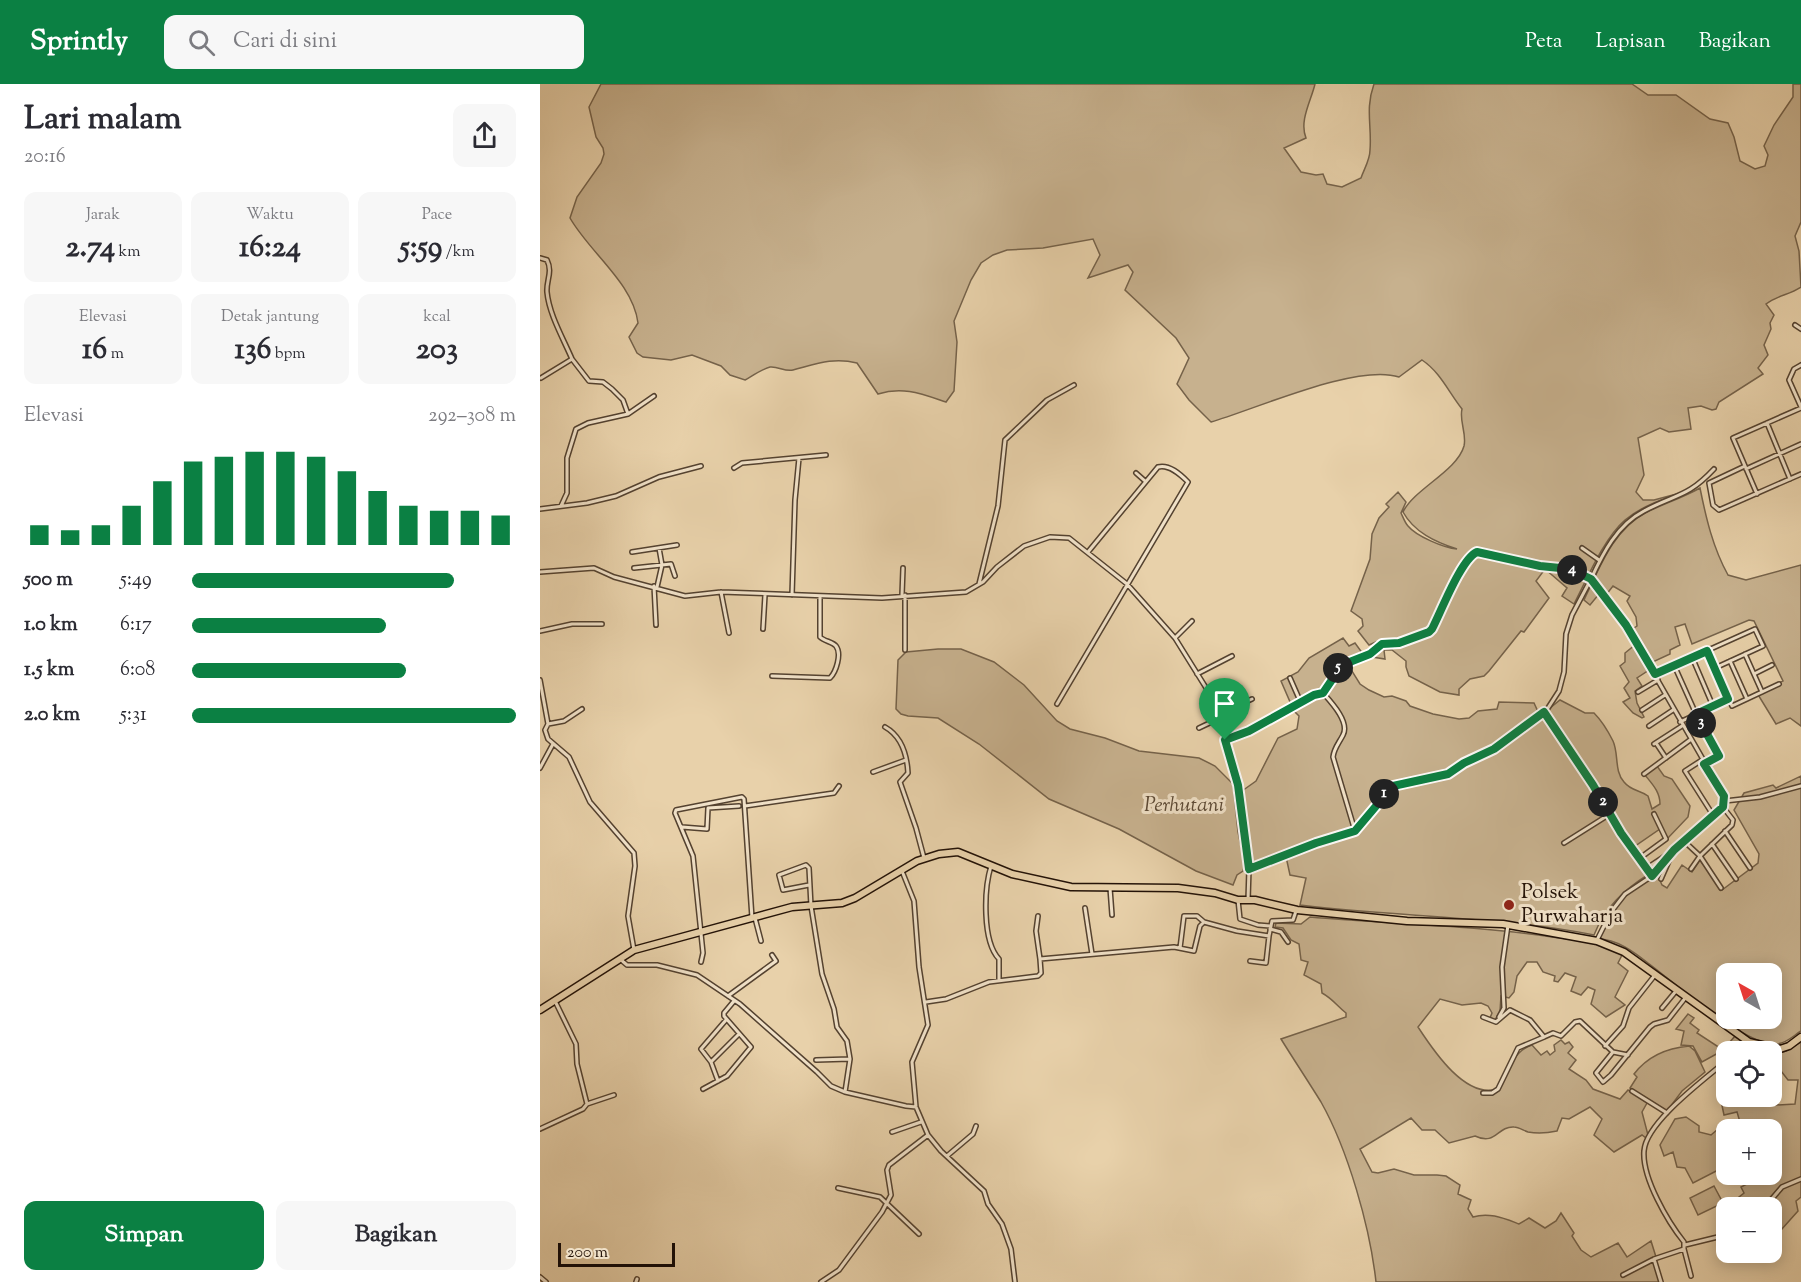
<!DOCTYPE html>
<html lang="id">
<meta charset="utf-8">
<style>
body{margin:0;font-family:"Sorts Mill Goudy",serif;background:#f7f7f7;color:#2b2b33;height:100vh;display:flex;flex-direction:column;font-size:22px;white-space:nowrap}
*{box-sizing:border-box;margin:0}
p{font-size:20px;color:#7c7c81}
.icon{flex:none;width:33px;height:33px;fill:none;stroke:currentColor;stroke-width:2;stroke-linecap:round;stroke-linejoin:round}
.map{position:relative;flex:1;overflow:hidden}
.details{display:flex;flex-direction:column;background:#fff;width:540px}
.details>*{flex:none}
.needle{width:39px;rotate:321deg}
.fabs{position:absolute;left:1176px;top:879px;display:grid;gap:12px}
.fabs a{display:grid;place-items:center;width:66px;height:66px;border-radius:12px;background:#fff;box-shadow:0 3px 15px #0003;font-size:30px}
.scale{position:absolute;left:18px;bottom:15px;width:117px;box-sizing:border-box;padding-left:6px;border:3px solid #231207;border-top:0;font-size:16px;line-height:21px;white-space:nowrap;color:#231207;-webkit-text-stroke:4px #f0e1c8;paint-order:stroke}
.pin{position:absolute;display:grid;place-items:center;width:51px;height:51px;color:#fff;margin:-62px -26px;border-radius:50% 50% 50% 0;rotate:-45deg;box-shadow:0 0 6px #0007}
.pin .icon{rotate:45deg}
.km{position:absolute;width:30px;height:30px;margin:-15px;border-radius:50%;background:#222;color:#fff;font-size:16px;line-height:30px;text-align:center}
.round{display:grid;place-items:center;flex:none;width:63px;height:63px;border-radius:12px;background:#f7f7f7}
.headline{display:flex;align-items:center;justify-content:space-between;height:102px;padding:0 24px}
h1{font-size:33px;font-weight:700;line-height:45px}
.metrics{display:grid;grid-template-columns:repeat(3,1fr);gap:9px;height:102px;padding:6px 24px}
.metrics div{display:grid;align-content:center;border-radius:12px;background:#f7f7f7;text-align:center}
.metrics b{font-size:30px;font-weight:700}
.metrics small{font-size:16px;font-weight:400}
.metrics p{font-size:16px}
.chart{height:168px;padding:12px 24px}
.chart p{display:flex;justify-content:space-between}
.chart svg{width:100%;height:108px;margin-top:6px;stroke:#0b8043;stroke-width:6}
.cta{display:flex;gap:12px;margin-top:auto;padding:12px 24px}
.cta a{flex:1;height:69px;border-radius:12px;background:#0b8043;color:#fff;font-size:24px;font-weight:700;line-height:69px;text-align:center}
.cta a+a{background:#f7f7f7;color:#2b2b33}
ul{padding:0 24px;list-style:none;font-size:20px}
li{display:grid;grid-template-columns:96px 72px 1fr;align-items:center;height:45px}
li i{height:15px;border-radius:8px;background:#0b8043}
header{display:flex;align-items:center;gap:36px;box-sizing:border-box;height:84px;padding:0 30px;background:#0b8043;color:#fff}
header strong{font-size:28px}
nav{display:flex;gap:33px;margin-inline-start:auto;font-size:21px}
.search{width:420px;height:54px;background:#f7f7f7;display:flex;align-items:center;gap:15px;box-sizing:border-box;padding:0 21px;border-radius:12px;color:#7c7c81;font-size:22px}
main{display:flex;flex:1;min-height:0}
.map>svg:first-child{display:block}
.green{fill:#c7b18e;stroke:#75624a;stroke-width:1.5;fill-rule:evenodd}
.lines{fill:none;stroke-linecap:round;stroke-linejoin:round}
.street-casing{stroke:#544230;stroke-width:6}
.highway-casing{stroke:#231207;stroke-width:9}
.street{stroke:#f0e1c8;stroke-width:3}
.highway{stroke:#e8d1aa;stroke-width:6}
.route-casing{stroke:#fff;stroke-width:12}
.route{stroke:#0b8043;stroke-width:8}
.poi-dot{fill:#8f2418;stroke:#f0e1c8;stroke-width:2}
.labels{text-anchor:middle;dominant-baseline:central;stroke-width:6;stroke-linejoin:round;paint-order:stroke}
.park-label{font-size:21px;font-style:italic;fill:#5c4a36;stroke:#f0e1c8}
.poi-label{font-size:21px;fill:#231207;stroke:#f0e1c8;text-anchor:start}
</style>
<header>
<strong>Sprintly</strong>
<div class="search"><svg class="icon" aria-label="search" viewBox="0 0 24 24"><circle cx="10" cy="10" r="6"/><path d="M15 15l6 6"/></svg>Cari di sini</div>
<nav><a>Peta</a><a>Lapisan</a><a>Bagikan</a></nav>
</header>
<main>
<section class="details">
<div class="headline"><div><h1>Lari malam</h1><p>20:16</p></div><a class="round"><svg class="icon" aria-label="share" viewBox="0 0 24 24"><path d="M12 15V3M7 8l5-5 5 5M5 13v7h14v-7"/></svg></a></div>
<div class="metrics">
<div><p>Jarak</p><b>2.74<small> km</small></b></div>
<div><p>Waktu</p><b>16:24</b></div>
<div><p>Pace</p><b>5:59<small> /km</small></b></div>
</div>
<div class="metrics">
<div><p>Elevasi</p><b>16<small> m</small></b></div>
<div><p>Detak jantung</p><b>136<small> bpm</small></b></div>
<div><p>kcal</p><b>203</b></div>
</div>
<div class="chart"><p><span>Elevasi</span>292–308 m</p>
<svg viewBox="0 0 160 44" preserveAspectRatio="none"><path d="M5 44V36M15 44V38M25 44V36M35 44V28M45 44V18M55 44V10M65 44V8M75 44V6M85 44V6M95 44V8M105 44V14M115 44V22M125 44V28M135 44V30M145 44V30M155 44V32"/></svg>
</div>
<ul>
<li><b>500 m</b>5:49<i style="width:81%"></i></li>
<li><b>1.0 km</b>6:17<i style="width:60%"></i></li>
<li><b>1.5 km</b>6:08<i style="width:66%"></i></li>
<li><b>2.0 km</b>5:31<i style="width:100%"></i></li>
</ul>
<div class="cta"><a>Simpan</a><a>Bagikan</a></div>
</section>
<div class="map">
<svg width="1261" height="1198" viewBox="0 0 1261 1198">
<rect width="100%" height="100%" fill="#e8d1aa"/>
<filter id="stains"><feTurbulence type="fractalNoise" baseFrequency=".00333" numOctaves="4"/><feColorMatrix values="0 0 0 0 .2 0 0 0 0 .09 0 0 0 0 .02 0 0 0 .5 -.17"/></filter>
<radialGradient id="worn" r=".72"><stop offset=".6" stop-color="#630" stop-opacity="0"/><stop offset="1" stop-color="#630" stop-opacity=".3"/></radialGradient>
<path class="green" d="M 61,0 L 775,0 C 771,17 759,37 766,54 L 744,64 L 761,88 L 776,91 L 783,90 L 787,100 L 802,103 L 821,94 C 824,85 830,76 830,66 C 832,42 825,25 834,0 L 1092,0 L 1108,11 L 1136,11 L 1170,35 L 1188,39 L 1194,53 L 1200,77 L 1215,85 L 1225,82 L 1228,71 L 1224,62 L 1234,41 L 1253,13 L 1253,0 L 1261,0 L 1261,138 L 1255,152 L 1259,167 L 1261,203 C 1249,211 1238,211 1226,220 L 1234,231 L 1230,239 L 1231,245 L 1224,261 L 1228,271 L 1218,284 L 1223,290 L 1179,318 L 1176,325 L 1172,326 L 1161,322 L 1148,324 L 1151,345 L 1129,348 L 1120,344 L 1098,354 L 1104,391 L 1096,408 L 1103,416 L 1114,416 L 1148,407 C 1126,414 1103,421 1085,436 C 1064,454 1047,495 1034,520 L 1022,512 L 1027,504 L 1005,485 L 996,497 L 1009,514 L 984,548 L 981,547 L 949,587 L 944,592 L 930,595 L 919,605 L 919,611 L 900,608 L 869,592 L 866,583 L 866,577 L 852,566 L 844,566 L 845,575 L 826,572 L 840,562 L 836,558 L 829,561 L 818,547 L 823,542 L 822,535 L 811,527 L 830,475 L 832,450 L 839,434 L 849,423 L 846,420 L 858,408 L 866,418 L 861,429 C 863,433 865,439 868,442 C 876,452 904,464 917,465 C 895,458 874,448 863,428 C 874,405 917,387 924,362 C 927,350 919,337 922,325 C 908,307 900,288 882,276 L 859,293 C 817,279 716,325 671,338 L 649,316 L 637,300 L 649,274 L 636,254 L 585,206 L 593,188 L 588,181 L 548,194 L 560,171 L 553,155 L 503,164 L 467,166 L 453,171 L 441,179 L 431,196 L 414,237 L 417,258 L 414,307 L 406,318 C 382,310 363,302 338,310 L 317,279 C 293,273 276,280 253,286 C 245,288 238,282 230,283 C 222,285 212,292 205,296 L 190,291 L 181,282 L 152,271 L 131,276 L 103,273 L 97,269 L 89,253 L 98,239 C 93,199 50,169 30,134 L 37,113 L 61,79 L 64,70 L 63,64 L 56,53 L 49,23 Z
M 1160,404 C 1166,434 1173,464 1188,491 L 1206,496 L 1261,481 L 1261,642 L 1250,634 L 1236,640 L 1217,609 L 1243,597 L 1214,537 L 1209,536 L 1152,560 L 1145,540 L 1135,543 L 1140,561 L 1130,566 L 1130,570 L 1106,581 L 1109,586 L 1097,594 L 1102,602 L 1095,607 L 1097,619 L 1104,633 L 1102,634 L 1093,629 L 1083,618 L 1090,614 L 1084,604 L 1089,598 L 1080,582 L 1085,578 L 1085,569 L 1096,560 L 1088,548 L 1097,542 L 1096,533 L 1087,517 L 1090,512 L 1073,502 L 1066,511 L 1059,510 L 1050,521 L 1044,516 C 1059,485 1073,446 1105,429 C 1123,420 1142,414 1160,404 Z
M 803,554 L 809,562 L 815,559 L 823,570 L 823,573 L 810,584 L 820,600 L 829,606 L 844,613 L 852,612 L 866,617 L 870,622 L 893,630 L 919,635 L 929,634 L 938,627 L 957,625 L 959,618 L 994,619 L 1000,632 L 1020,616 L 1045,629 L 1054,629 C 1061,636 1068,647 1073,657 C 1079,670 1074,687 1084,698 C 1091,707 1100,706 1108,712 L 1112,725 L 1120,720 C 1120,708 1113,701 1105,691 L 1117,682 L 1124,692 L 1132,695 L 1150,722 L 1148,733 L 1128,754 L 1120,745 L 1091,765 L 1109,790 C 1084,806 1065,823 1054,851 C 957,832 858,833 760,821 L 766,794 L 750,791 L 745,768 L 711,781 L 702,707 L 716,697 L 738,654 L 757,645 L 759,632 L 754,627 L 741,597 L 758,588 L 769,574 Z
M 398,565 L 421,565 L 454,578 L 484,601 L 517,637 L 530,645 L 565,654 L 599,667 L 659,674 L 675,682 L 693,700 L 698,748 L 705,780 L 703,787 L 697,791 L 693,801 L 656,787 L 579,745 L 509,715 L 439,660 L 398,634 L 368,632 L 361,630 L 356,625 L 358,576 L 366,568 Z
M 1261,692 L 1261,947 C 1253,952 1247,959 1237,960 C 1206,963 1134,898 1108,879 C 1094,868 1077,855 1058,855 C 1064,840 1074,822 1087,811 C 1100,799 1113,793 1125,780 L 1126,781 L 1119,794 L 1122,801 L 1127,804 L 1142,781 L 1152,788 L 1160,776 L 1182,806 L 1218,779 L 1219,770 L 1194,726 L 1204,709 L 1233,701 L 1236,704 ZM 1186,890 L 1232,890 L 1232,934 L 1186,934 Z
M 770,833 C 851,840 932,841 1012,853 C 1035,856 1063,858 1082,871 L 1078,879 L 1088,887 L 1075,913 L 1085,921 L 1066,933 L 1051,920 L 1055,906 L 1048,903 L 1041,911 L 1031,907 L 1036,893 L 1025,889 L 1018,898 L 1014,897 L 1015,892 L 1003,888 L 997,878 L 987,878 L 977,892 L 974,908 L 969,914 L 961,912 L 960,927 L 955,936 L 950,934 L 952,929 L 948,922 L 941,919 L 922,921 L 900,915 L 878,943 C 893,966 927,1018 960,1004 C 968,987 973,967 992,961 L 1001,971 L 1007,967 L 1010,971 L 1015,967 L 1014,961 L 1021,956 L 1025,960 L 1029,958 L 1033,963 L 1028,969 L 1036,976 L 1029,985 L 1046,996 L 1053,1005 L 1080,1015 L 1088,1006 L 1107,1019 L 1102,1028 L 1108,1051 L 1106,1054 L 1102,1051 L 1074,1068 L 1054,1051 L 1062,1035 L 1050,1023 L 1029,1035 L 1022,1034 L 1017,1047 C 1008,1049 998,1050 988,1048 C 984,1047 979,1043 974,1043 C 957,1042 956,1062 935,1052 L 909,1059 L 895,1046 L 882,1046 L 871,1034 L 820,1065 L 832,1088 L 838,1089 L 854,1085 L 874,1091 L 897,1091 L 906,1092 L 920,1101 L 918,1110 L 931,1116 L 928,1125 L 933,1133 C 949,1128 963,1134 979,1140 L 989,1134 L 1005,1144 L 1016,1137 L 1021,1129 L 1034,1149 L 1032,1152 L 1041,1166 L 1051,1173 L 1078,1159 L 1087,1173 L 1111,1157 L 1116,1173 L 1113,1175 L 1120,1198 L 836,1198 C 830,1143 808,1066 781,1018 C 768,997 754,976 741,955 L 806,933 L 806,929 C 797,922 793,915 782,909 L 781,900 L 764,891 L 768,878 L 761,876 L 759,860 L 751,856 L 743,844 L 735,843 L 736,839 L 761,840 Z
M 1148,930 L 1154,934 L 1150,939 L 1159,946 L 1157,949 L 1183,966 L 1195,952 L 1203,958 L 1193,967 L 1186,968 L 1186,973 L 1180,968 L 1162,978 L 1153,962 L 1141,961 L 1144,947 L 1136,945 Z
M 1261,958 L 1261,1113 L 1256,1117 L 1258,1127 L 1232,1156 L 1232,1124 L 1197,1123 L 1194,1117 L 1204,1109 L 1201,1103 L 1224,1091 L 1232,1090 L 1232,1046 L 1186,1046 L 1186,1082 L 1153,1099 L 1145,1084 L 1137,1083 L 1133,1068 L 1124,1072 L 1120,1061 L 1135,1035 L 1146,1033 L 1159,1042 L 1159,1048 L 1171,1051 L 1184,1040 L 1200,1038 L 1197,1028 L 1184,1031 L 1180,1012 L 1186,998 L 1186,1012 L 1218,1013 L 1218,1022 L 1255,1020 L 1258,996 L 1248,996 L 1241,987 L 1241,977 L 1236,977 L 1236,970 L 1246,967 Z
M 1149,962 L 1155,967 L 1165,988 L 1142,1007 L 1127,1027 L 1090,1004 L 1097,993 L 1094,990 C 1107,973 1127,964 1149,962 Z
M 1174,1102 L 1183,1119 L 1158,1131 L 1150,1114 Z"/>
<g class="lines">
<defs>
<path id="street" d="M 0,174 L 7,176 C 13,188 6,197 7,208 C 9,230 23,254 32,275
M 1255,241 L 1261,245
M 1261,281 L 1254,285 L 1249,296 L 1261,323
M 1,294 L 32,275 L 49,297 L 63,298 L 72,305 L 83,316 L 88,330
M 1227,339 L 1250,395
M 1205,382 L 1169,399 L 1173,421 L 1179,426 L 1261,390
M 194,384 L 202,379 L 286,371
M 1206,385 L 1261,360
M 596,389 L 605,397
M 1217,410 L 1193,354 L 1261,324
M 21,422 L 27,409 L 27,374 L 36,345 L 48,339 L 88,330 L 114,312
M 0,425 L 47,419 L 76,412 L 119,393 L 161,382
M 1042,464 L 1059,476
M 92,468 L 137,461
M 94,484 L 131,480 L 135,492
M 0,488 L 54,484 L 74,493 L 145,512 L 181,508 L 342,514 L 426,508 L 443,498 L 457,483 L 484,462 L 510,453 L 529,454 L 587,500 L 635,554 L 673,615 L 679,630 L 700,712 L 709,785 L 708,816
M 439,500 L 458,422 L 465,356 L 507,316 L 534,301
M 114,502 L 116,541
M 117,503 L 122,481 L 119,464
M 181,508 L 189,549
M 252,511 L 255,416 L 259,374
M 362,511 L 363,484
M 223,545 L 225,511
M 0,547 L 32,540 L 62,540
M 635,554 L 652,537
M 365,566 L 365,511
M 1167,567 L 1192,622 L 1239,600
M 1205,570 L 1222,608
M 1152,573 L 1173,622
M 1190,577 L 1207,615
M 1134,581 L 1156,630 L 1179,672 L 1165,680
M 657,590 L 692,572
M 1115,590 L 1215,545 L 1223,562 L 1175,584
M 1214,590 L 1232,581
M 232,592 L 290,594 C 296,588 302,570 296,562 C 293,558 284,557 280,553 L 280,513
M 750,594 L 761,619
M 0,596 L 8,640 L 5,646 L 8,655 L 29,673 L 50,718 L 94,769 L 95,782 L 88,832 L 94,866
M 1098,608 L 1118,596
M 517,620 L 648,398 C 640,390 629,380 618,383 L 548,468
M 1102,626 L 1125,611
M 1004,628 L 1053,701 L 1081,749 L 1112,792
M 679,630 L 712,615
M 1140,638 L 1189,615
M 8,640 L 24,637 L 42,625
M 1109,642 L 1133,626
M 345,643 C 361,652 367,670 368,689 L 360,698 L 376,744 L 384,774
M 659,644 L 680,634
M 685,656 L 714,644 L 774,611 L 783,609 C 791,618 810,638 803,651 C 799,659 794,664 793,673 L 815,747
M 1116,659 L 1126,674
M 1114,660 L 1142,642
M 1162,676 L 1145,687 L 1173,731
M 0,684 L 13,660
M 333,688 L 366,676
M 1104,690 L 1150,656
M 1185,717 L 1220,713 L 1261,702
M 205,722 L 294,709 L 299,702
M 142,743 L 167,745 L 168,724 L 199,722
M 1185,747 L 1210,784
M 1145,758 L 1160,772 L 1192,741 L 1193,736 L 1183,723
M 1024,759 L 1070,730
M 1172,760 L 1196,795
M 1100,774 L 1126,755 L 1114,730
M 451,782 C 444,805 442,857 459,875 L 459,895
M 1107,784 L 1134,766 L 1183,723 L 1184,712 L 1086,541 L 1051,495 C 1063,469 1077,441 1104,427 C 1135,410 1147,414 1174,385
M 709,785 L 776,759 L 815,747 L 853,702 L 908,690 L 924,679 L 954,665 L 1008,624 L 1019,607 L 1024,588 L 1026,550 L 1032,531 L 1051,495 L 1030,485 L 982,478 L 942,469 L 933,470 L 911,506 L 892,545 L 859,559 L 842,560 L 830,570 L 802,581 L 783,609
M 1151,785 L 1160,772 L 1181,804
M 362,787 L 374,817 L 379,883 L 388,941 L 372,978 L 376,1023 L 388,1051 L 401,1067 L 444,1107 L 448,1120 L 462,1140 L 471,1165 L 475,1198
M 1121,795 L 1132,770
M 269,801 L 243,806 L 239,791 L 266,781 L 269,784 L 271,822 L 282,890 L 294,925 L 297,943 L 307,957 L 310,975 L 305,1008
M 570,804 L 572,831
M 698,816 L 700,835 L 718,841 L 730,842
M 545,824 L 552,870
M 498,832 L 496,847 L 500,875
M 215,834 L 221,857
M 730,845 L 741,848 L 748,858
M 1057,856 L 1071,828 L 1085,810 L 1112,792 L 1131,770
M 640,864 L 644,832 L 657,832 L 664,838
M 80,875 L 87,881 L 117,881 L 157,891 L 200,920 L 277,988 L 291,1002 L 305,1008 L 366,1022 L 376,1023
M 710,877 L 726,879 L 729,852
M 161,878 L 163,869 L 153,772 L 135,729 L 136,726 L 202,713 L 204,715 L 212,834
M 188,912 L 236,877 L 232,871
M 386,918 L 406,915 L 449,898 L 498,892 L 501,889 L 500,875 L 634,863 L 654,867 L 660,842 L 664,838 L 697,847 L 729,852 L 732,837 L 753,836 L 756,827
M 1122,924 L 1136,907
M 943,933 L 956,938 L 970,926 L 990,936 L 1004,953 L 1013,949 L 1021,952 L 1035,938 L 1040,937 L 1073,968 L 1056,989 L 1063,998 L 1071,991 L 1110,943 L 1114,940 L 1128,936 L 1146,913
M 959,933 L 964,924 L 962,883 L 968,841
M 1065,962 L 1083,942 L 1089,924 L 1115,891
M 1073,968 L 1088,971
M 1198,968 L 1208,959
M 276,976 L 310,975
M 171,978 L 199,950
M 178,997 L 171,978 L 161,965 L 186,936
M 163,1005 L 187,992 L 211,963 L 184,932 L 184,929 L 194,917
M 1092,1007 L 1127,1029
M 943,1009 L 952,1009 L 958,1005 L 978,964 L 1004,953
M 47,1020 L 74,1011
M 0,1045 L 43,1025 L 47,1020 L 37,980 L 36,960 L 15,917
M 352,1048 L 381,1038
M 407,1072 L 433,1050 L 436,1042
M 298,1104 L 340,1113 L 379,1150
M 1224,1124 L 1242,1103 L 1261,1095
M 1145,1161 L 1186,1151
M 1144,1165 L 1151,1192
M 1114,1175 L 1121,1198
M 1083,1191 L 1114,1175 L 1144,1165 L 1144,1158 C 1128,1138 1102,1094 1104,1067 C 1106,1038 1165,995 1186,977
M 0,1193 L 6,1198
M 96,1198 L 97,1195
M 281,1198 L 299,1186 L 342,1128 L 351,1111 L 347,1086 L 349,1081 L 388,1051"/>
<path id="highway" d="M 0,926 L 94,866 L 252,823 L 302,819 L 315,814 L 377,777 L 399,770 L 418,768 L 472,790 L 531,803 L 638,804 L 675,809 L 698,816 L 715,816 L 757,826 L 867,837 L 963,840 L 1057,857 L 1084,868 L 1209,958 L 1240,965 L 1249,962 L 1261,953"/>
</defs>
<use href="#street" class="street-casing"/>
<use href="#highway" class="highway-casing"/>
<use href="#street" class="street"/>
<use href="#highway" class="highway"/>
</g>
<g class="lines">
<defs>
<path id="route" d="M 937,468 L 1000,482 L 1030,485 L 1051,495 L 1086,541 L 1115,590 L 1167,567 L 1188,615 L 1156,630 L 1179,672 L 1164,680 L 1184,712 L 1183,723 L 1134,766 L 1112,792 L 1081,749 L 1053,701 L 1004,628 L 954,665 L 924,679 L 908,690 L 853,702 L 815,747 L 776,759 L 709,785 L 698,701 L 685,656 L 709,647 L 774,611 L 783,609 L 802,581 L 830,570 L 842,560 L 859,559 L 889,548 L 892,545 C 901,528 921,475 937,468 Z"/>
</defs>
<use href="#route" class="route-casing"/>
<use href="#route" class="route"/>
</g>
<circle class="poi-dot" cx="969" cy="821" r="6"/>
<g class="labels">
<g class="park-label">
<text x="644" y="722">Perhutani</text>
</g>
<g class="poi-label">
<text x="981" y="809">Polsek<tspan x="981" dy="24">Purwaharja</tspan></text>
</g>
</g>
<rect width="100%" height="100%" filter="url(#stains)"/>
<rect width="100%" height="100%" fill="url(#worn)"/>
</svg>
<div class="fabs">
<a><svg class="needle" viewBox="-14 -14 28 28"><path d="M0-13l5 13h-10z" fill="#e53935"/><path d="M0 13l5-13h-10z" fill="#7c7c81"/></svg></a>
<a><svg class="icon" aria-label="locate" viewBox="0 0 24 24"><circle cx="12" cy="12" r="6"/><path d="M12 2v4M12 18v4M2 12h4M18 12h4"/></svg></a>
<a>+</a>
<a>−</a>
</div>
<div class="scale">200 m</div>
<div class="pin" style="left:685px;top:656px;background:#1e9e55"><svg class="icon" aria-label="arrive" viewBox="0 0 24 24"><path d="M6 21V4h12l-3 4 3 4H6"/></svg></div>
<b class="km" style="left:844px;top:710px">1</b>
<b class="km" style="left:1063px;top:718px">2</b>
<b class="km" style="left:1161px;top:639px">3</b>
<b class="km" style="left:1032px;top:486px">4</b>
<b class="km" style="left:798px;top:584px">5</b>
</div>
</main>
